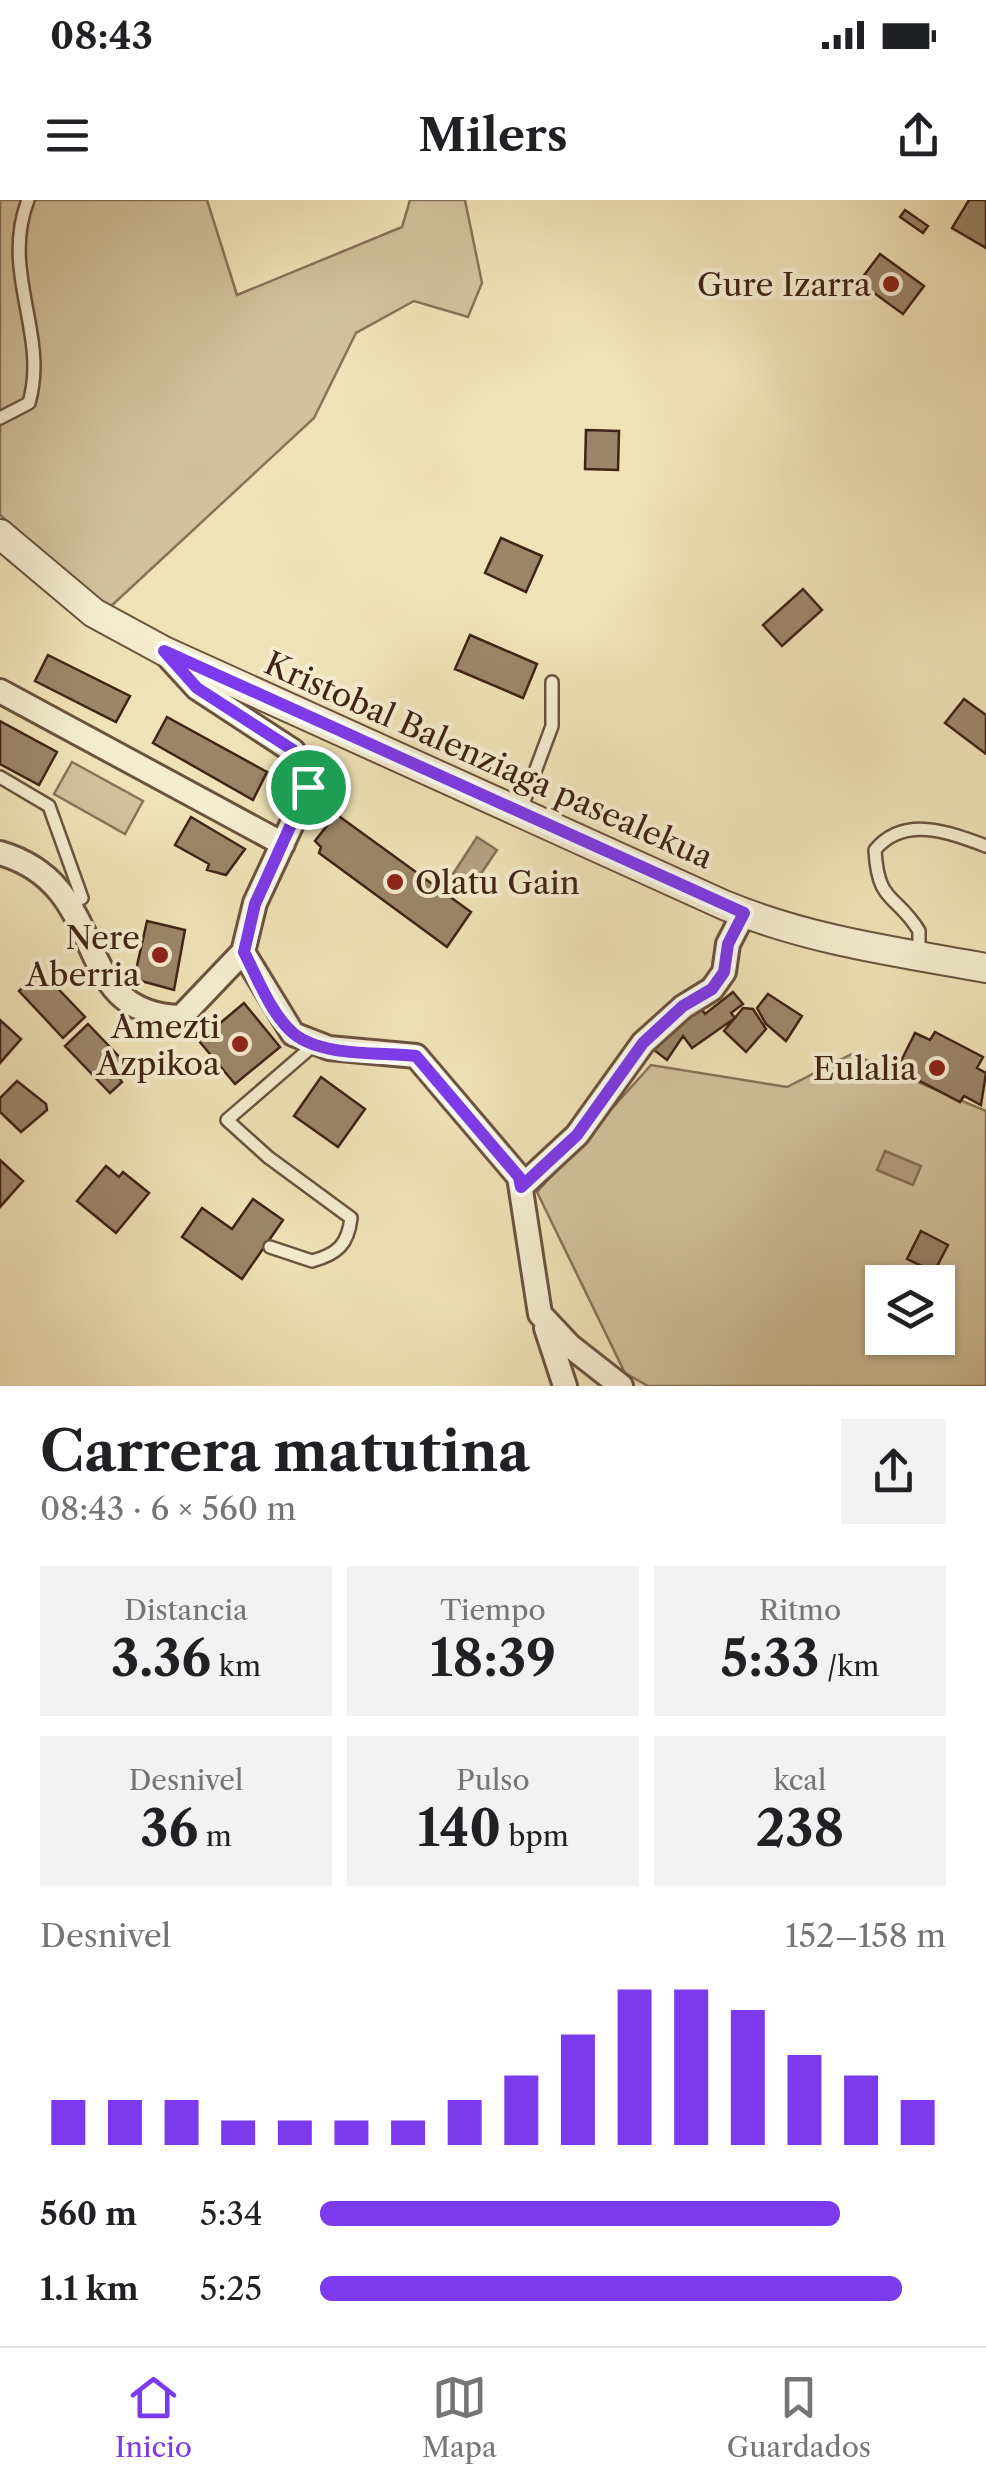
<!DOCTYPE html>
<html lang="es">
<meta charset="utf-8">
<style>
body{margin:0;font-family:"Libre Caslon Text",serif;background:#f2f2f2;color:#202124;height:100vh;display:flex;flex-direction:column;font-size:38px;white-space:nowrap}
*{box-sizing:border-box;margin:0}
p{font-size:32px;color:#757577}
.icon{flex:none;width:55px;height:55px;fill:none;stroke:currentColor;stroke-width:2;stroke-linecap:round;stroke-linejoin:round}
.map{position:relative;height:1186px;overflow:hidden}
.sheet{display:flex;flex-direction:column;background:#fff;flex:1}
.sheet>*{flex:none}
.tools{position:absolute;left:865px;top:1065px;display:grid;gap:20px}
.tools a{display:grid;place-items:center;width:90px;height:90px;border-radius:0px;background:#fff;box-shadow:0 2px 8px #0004;font-size:50px}
.pin{position:absolute;display:grid;place-items:center;width:85px;height:85px;color:#fff;margin:-42px;border:5px solid #fff;border-radius:50%;box-shadow:0 2px 10px #0007}
.round{display:grid;place-items:center;flex:none;width:105px;height:105px;border-radius:0px;background:#f2f2f2}
.head{display:flex;align-items:center;justify-content:space-between;height:170px;padding:0 40px}
h1{font-size:55px;font-weight:700;line-height:75px}
.stats{display:grid;grid-template-columns:repeat(3,1fr);gap:15px;height:170px;padding:10px 40px}
.stats div{display:grid;align-content:center;border-radius:0px;background:#f2f2f2;text-align:center}
.stats b{font-size:50px;font-weight:700}
.stats small{font-size:28px;font-weight:400}
.stats p{font-size:28px}
.chart{height:280px;padding:20px 40px}
.chart p{display:flex;justify-content:space-between}
.chart svg{width:100%;height:180px;margin-top:10px;stroke:#7c3aed;stroke-width:6}
ul{padding:0 40px;list-style:none;font-size:32px}
li{display:grid;grid-template-columns:160px 120px 1fr;align-items:center;height:75px}
li i{height:25px;border-radius:12px;background:#7c3aed}
.status{display:flex;justify-content:space-between;align-items:center;height:70px;padding:0 50px;background:#fff;direction:ltr}
.status svg{height:28px;fill:currentColor}
header{display:flex;justify-content:space-between;align-items:center;height:130px;padding:0 40px;background:#fff;font-size:45px;font-weight:700}
.tab-bar{display:flex;justify-content:space-around;align-items:center;height:140px;border-top:2px solid #e0e0e0;background:#fff;font-size:28px;color:#757577}
.tab-bar a{display:grid;justify-items:center;gap:5px}
.tab-bar .selected{color:#7c3aed}
.map>svg:first-child{display:block}
.green{fill:#d1c29b;stroke:#897258;stroke-width:2.5;fill-rule:evenodd}
.water{fill:#b4a180;stroke:#866f56;stroke-width:2.5}
.building{fill:#9b8669;stroke:#412316;stroke-width:2.5}
.lines{fill:none;stroke-linecap:round;stroke-linejoin:round}
.service-casing{stroke:#6c533e;stroke-width:16}
.minor-casing{stroke:#6c533e;stroke-width:28}
.tertiary-casing{stroke:#6c533e;stroke-width:32}
.service{stroke:#f5ecd0;stroke-width:11}
.minor{stroke:#f5ecd0;stroke-width:22}
.tertiary{stroke:#f5ecd0;stroke-width:28}
.route-casing{stroke:#fff;stroke-width:20}
.route{stroke:#7c3aed;stroke-width:12}
.poi-dot{fill:#8f2418;stroke:#f5ecd0;stroke-width:4}
.labels{text-anchor:middle;dominant-baseline:central;stroke-width:8;stroke-linejoin:round;paint-order:stroke}
.poi-label{font-size:32px;fill:#412316;stroke:#f5ecd0;text-anchor:end}
.street-label{font-size:32px;fill:#412316;stroke:#f5ecd0}
</style>
<div class="status"><b>08:43</b><svg viewBox="0 0 49 12"><path d="M0 12V9h3v3zM5 12V6h3v6zM10 12V3h3v9zM15 12V0h3v12zM26 1h20v11H26zM47 4h2v5h-2z"/></svg></div>
<header><svg class="icon" aria-label="menu" viewBox="0 0 24 24"><path d="M4 6h16M4 12h16M4 18h16"/></svg>Milers<svg class="icon" aria-label="share" viewBox="0 0 24 24"><path d="M12 15V3M7 8l5-5 5 5M5 13v7h14v-7"/></svg></header>
<div class="map">
<svg width="986" height="1186" viewBox="0 0 986 1186">
<rect width="100%" height="100%" fill="#efe2b6"/>
<filter id="stains"><feTurbulence type="fractalNoise" baseFrequency=".002" numOctaves="4"/><feColorMatrix values="0 0 0 0 .2 0 0 0 0 .09 0 0 0 0 .02 0 0 0 .5 -.17"/></filter>
<radialGradient id="worn" r=".72"><stop offset=".6" stop-color="#630" stop-opacity="0"/><stop offset="1" stop-color="#630" stop-opacity=".3"/></radialGradient>
<path class="green" d="M 0,0 L 207,0 L 237,95 L 402,27 L 410,0 L 465,0 L 482,83 L 468,117 L 414,101 L 356,133 L 314,218 L 109,408 L 0,315 Z
M 72,562 L 143,601 L 125,634 L 54,594 Z
M 852,854 L 986,911 L 986,1186 L 648,1186 L 625,1173 L 537,992 L 651,865 L 787,887 ZM 882,1082 L 938,1082 L 938,1138 L 882,1138 Z"/>
<path class="water" d="M 477,637 L 497,650 L 472,687 L 453,674 Z
M 885,951 L 921,966 L 913,985 L 877,970 Z"/>
<path class="building" d="M 969,0 L 986,0 L 986,48 L 952,28 Z
M 905,10 L 928,26 L 923,33 L 900,17 Z
M 880,54 L 924,86 L 903,114 L 859,82 Z
M 586,230 L 619,231 L 618,270 L 585,269 Z
M 501,338 L 542,356 L 526,392 L 485,373 Z
M 803,389 L 822,410 L 782,446 L 763,425 Z
M 470,435 L 537,464 L 523,498 L 455,469 Z
M 48,455 L 130,496 L 116,522 L 35,481 Z
M 964,499 L 986,515 L 986,554 L 945,523 Z
M 167,517 L 267,572 L 253,600 L 153,543 Z
M 0,521 L 57,552 L 39,585 L 0,564 Z
M 336,614 L 471,712 L 447,747 L 319,653 L 321,647 L 315,641 Z
M 191,617 L 245,649 L 226,675 L 207,670 L 209,664 L 175,645 Z
M 147,721 L 185,730 L 174,790 L 134,779 Z
M 46,776 L 85,817 L 63,838 L 19,791 L 32,778 L 37,784 Z
M 733,792 L 743,804 L 731,813 L 735,818 L 692,848 L 683,836 L 667,860 L 654,850 L 662,834 L 698,804 L 705,814 Z
M 768,794 L 802,816 L 786,841 L 766,824 L 757,808 Z
M 244,803 L 280,847 L 235,884 L 199,841 Z
M 743,808 L 753,809 L 766,829 L 746,852 L 724,831 Z
M 0,820 L 21,839 L 0,863 Z
M 88,824 L 127,865 L 117,875 L 122,882 L 110,893 L 65,846 Z
M 935,832 L 983,857 L 977,868 L 986,873 L 981,905 L 964,896 L 960,902 L 897,869 L 915,833 L 930,840 Z
M 321,877 L 365,909 L 338,947 L 294,916 Z
M 17,881 L 46,904 L 47,910 L 21,932 L 0,912 L 0,898 Z
M 0,960 L 23,981 L 0,1007 Z
M 106,966 L 119,977 L 123,972 L 149,993 L 116,1033 L 77,1001 Z
M 253,999 L 283,1020 L 242,1079 L 182,1037 L 202,1008 L 232,1029 Z
M 921,1031 L 948,1045 L 934,1072 L 907,1059 Z"/>
<g class="lines">
<defs>
<path id="service" d="M 0,218 L 29,203 C 49,134 0,73 28,0
M 0,577 L 49,606 L 82,698 L 72,704
M 520,612 L 552,526 L 552,482
M 919,756 L 919,731 C 896,693 878,705 875,650 C 904,615 949,632 986,646
M 270,1047 L 312,1061 C 338,1054 348,1044 351,1018 L 268,957 L 227,920 L 315,844"/>
<path id="minor" d="M 0,491 L 283,644
M 0,653 C 114,686 66,814 181,817 L 243,752 L 255,703 L 309,587 L 293,551 L 197,488 L 165,453
M 243,752 L 293,834 L 329,848 L 416,856 L 519,977 L 540,1114 L 570,1146 L 621,1186
M 521,987 L 577,935 L 643,843 L 683,807 L 712,789 L 724,772 L 728,744 L 744,713
M 546,1128 L 565,1186"/>
<path id="tertiary" d="M 0,334 L 94,413 L 164,451 L 724,705 C 808,740 897,752 986,768"/>
</defs>
<use href="#service" class="service-casing"/>
<use href="#minor" class="minor-casing"/>
<use href="#tertiary" class="tertiary-casing"/>
<use href="#service" class="service"/>
<use href="#minor" class="minor"/>
<use href="#tertiary" class="tertiary"/>
</g>
<g class="lines">
<defs>
<path id="route" d="M 164,451 L 744,713 L 728,744 L 724,772 L 712,789 L 683,806 L 643,843 L 577,935 L 521,987 L 519,977 L 416,856 C 380,852 321,857 293,833 C 271,814 257,777 244,752 L 255,704 L 308,587 L 293,550 L 197,488 Z"/>
</defs>
<use href="#route" class="route-casing"/>
<use href="#route" class="route"/>
</g>
<g class="poi-dot">
<circle cx="891" cy="84" r="10"/>
<circle cx="395" cy="682" r="10"/>
<circle cx="160" cy="755" r="10"/>
<circle cx="240" cy="844" r="10"/>
<circle cx="937" cy="868" r="10"/>
</g>
<g class="labels">
<g class="poi-label">
<text x="871" y="84">Gure Izarra</text>
<text x="415" y="682" text-anchor="start">Olatu Gain</text>
<text x="140" y="737">Nere<tspan x="140" dy="37">Aberria</tspan></text>
<text x="220" y="826">Amezti<tspan x="220" dy="37">Azpikoa</tspan></text>
<text x="917" y="868">Eulalia</text>
</g>
<g class="street-label">
<text transform="translate(489 560) rotate(24)">Kristobal Balenziaga pasealekua</text>
</g>
</g>
<rect width="100%" height="100%" filter="url(#stains)"/>
<rect width="100%" height="100%" fill="url(#worn)"/>
</svg>
<div class="tools">
<a><svg class="icon" aria-label="layers" viewBox="0 0 24 24"><path d="M12 4l9 5-9 5-9-5zM3 14l9 5 9-5"/></svg></a>
</div>
<div class="pin" style="left:308px;top:587px;background:#1e9e55"><svg class="icon" aria-label="arrive" viewBox="0 0 24 24"><path d="M6 21V4h12l-3 4 3 4H6"/></svg></div>
</div>
<section class="sheet">
<div class="head"><div><h1>Carrera matutina</h1><p>08:43 · 6 × 560 m</p></div><a class="round"><svg class="icon" aria-label="share" viewBox="0 0 24 24"><path d="M12 15V3M7 8l5-5 5 5M5 13v7h14v-7"/></svg></a></div>
<div class="stats">
<div><p>Distancia</p><b>3.36<small> km</small></b></div>
<div><p>Tiempo</p><b>18:39</b></div>
<div><p>Ritmo</p><b>5:33<small> /km</small></b></div>
</div>
<div class="stats">
<div><p>Desnivel</p><b>36<small> m</small></b></div>
<div><p>Pulso</p><b>140<small> bpm</small></b></div>
<div><p>kcal</p><b>238</b></div>
</div>
<div class="chart"><p><span>Desnivel</span>152–158 m</p>
<svg viewBox="0 0 160 44" preserveAspectRatio="none"><path d="M5 44V33M15 44V33M25 44V33M35 44V38M45 44V38M55 44V38M65 44V38M75 44V33M85 44V27M95 44V17M105 44V6M115 44V6M125 44V11M135 44V22M145 44V27M155 44V33"/></svg>
</div>
<ul>
<li><b>560 m</b>5:34<i style="width:83%"></i></li>
<li><b>1.1 km</b>5:25<i style="width:93%"></i></li>
</ul>
</section>
<nav class="tab-bar">
<a class="selected"><svg class="icon" aria-label="home" viewBox="0 0 24 24"><path d="M3 11l9-7 9 7M6 9v11h12V9"/></svg>Inicio</a>
<a><svg class="icon" aria-label="map" viewBox="0 0 24 24"><path d="M3 6l6-2 6 2 6-2v14l-6 2-6-2-6 2zM9 4v14M15 6v14"/></svg>Mapa</a>
<a><svg class="icon" aria-label="saved" viewBox="0 0 24 24"><path d="M7 4h10v16l-5-4-5 4z"/></svg>Guardados</a>
</nav>
